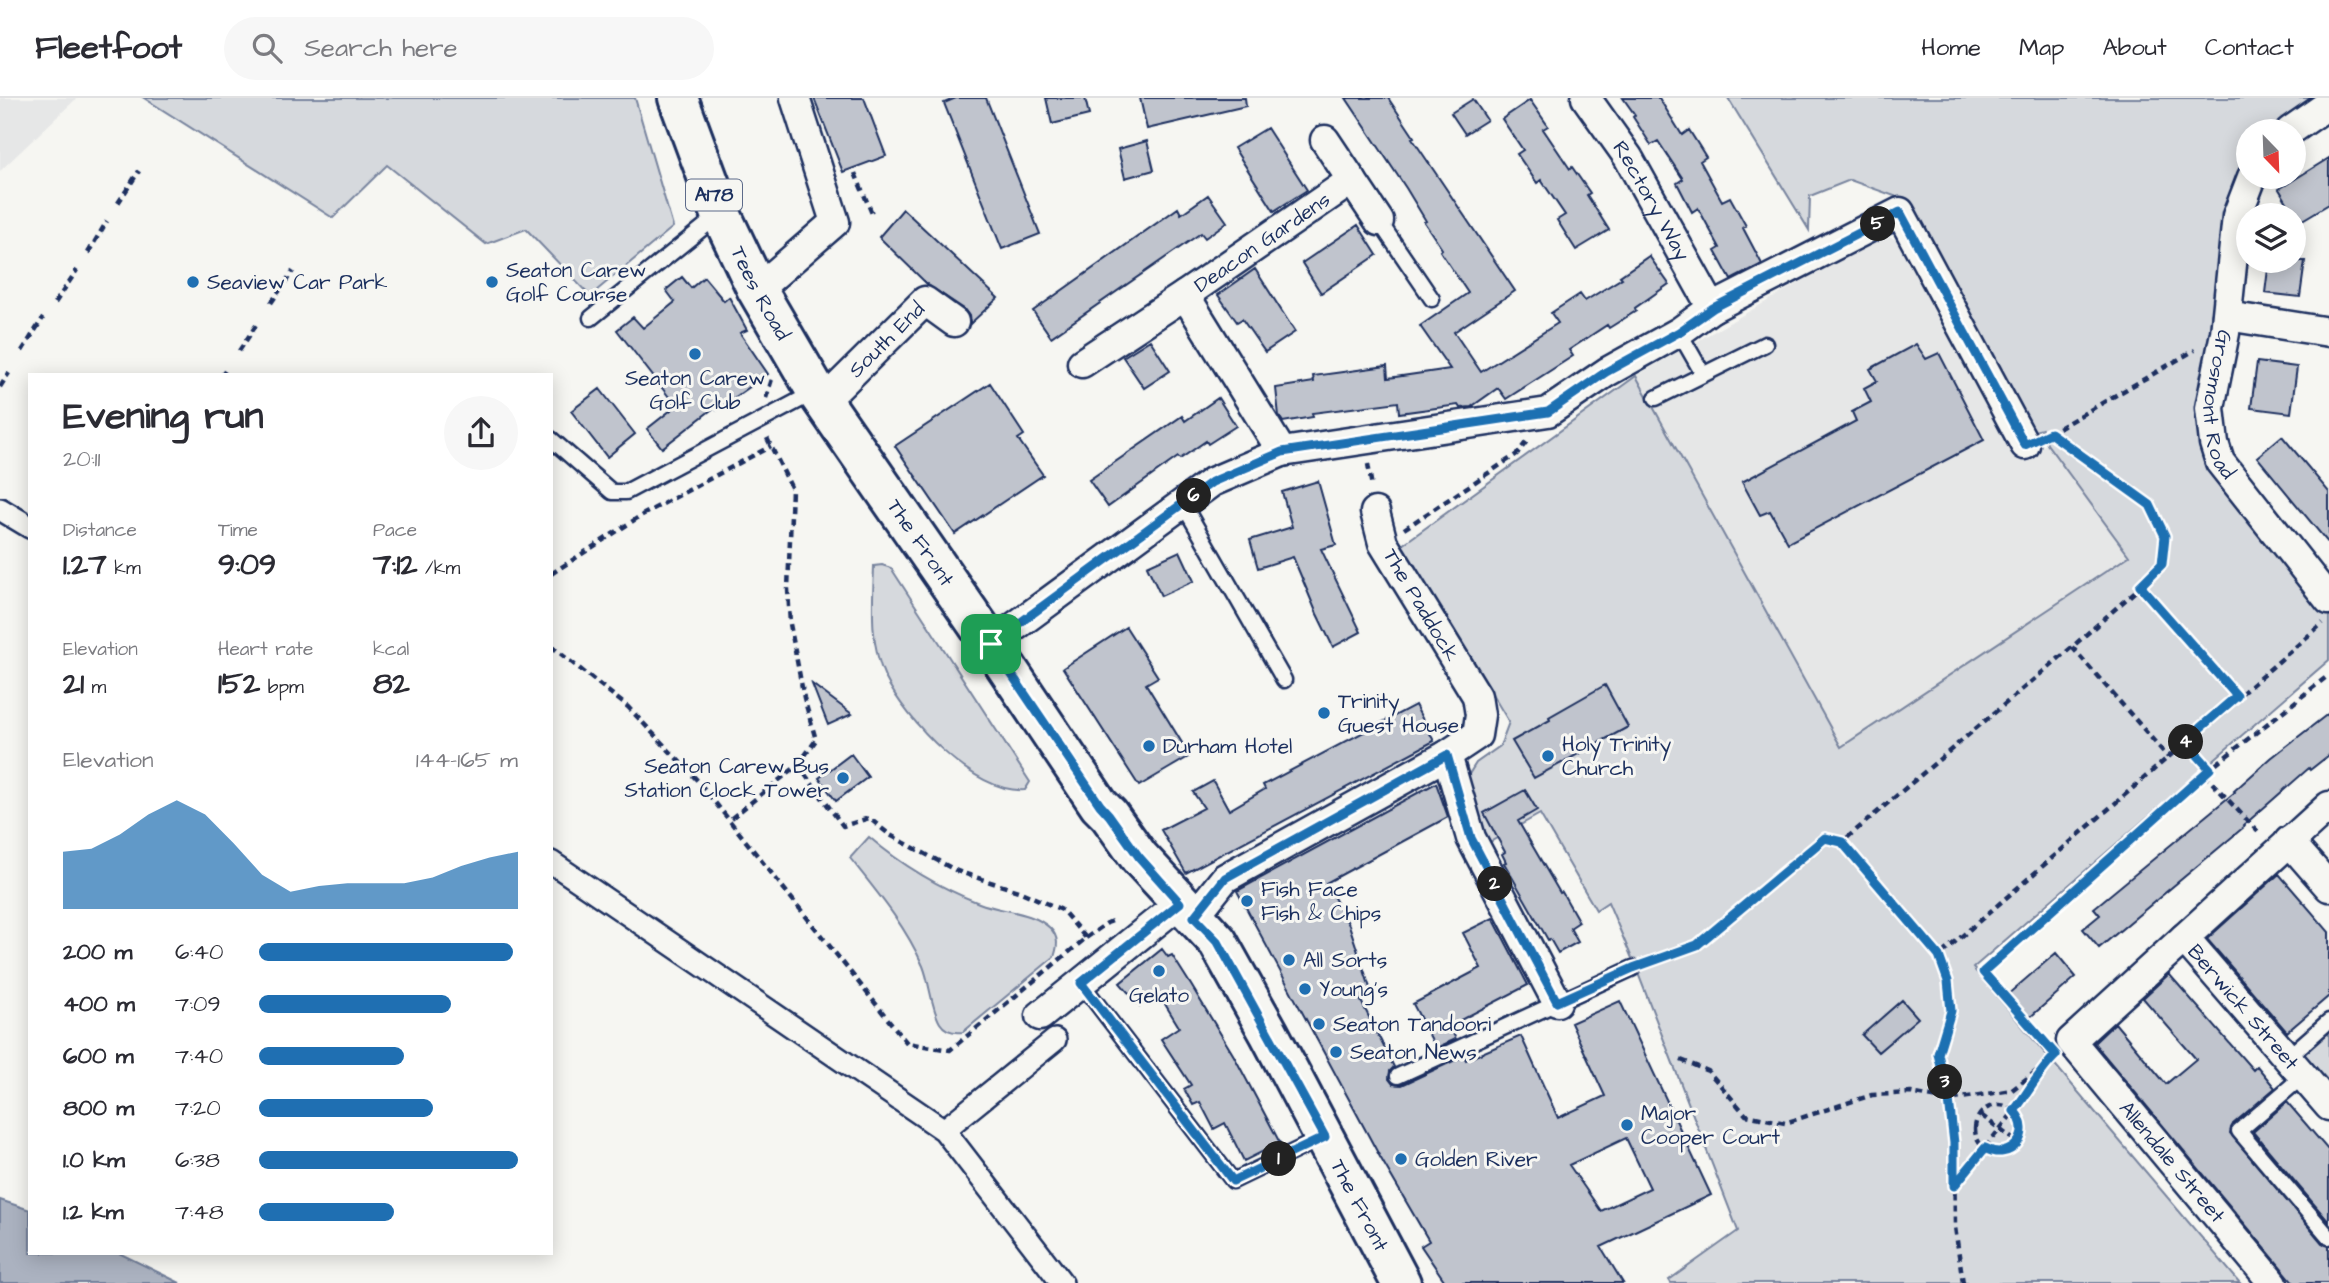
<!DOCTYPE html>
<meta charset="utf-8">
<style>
body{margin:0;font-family:"Architects Daughter",sans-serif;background:#f7f7f7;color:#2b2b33;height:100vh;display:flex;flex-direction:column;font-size:26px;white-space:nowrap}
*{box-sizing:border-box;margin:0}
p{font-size:23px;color:#7c7c81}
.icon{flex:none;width:38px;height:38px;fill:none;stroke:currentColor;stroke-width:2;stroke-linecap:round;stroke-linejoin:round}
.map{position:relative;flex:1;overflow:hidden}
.details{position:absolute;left:28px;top:275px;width:525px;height:882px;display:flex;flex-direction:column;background:#fff;border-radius:0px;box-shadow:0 4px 18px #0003}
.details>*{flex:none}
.needle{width:46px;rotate:157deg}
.fabs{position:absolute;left:2236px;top:21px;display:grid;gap:14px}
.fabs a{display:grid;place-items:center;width:70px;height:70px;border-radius:50%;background:#fff;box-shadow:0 4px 18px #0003;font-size:35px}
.pin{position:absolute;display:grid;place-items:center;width:60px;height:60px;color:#fff;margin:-30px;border-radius:14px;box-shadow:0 4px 10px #0006}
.km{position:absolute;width:35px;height:35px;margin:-18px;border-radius:50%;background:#222;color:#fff;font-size:19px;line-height:35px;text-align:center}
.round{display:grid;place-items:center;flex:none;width:74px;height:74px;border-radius:37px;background:#f7f7f7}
.summary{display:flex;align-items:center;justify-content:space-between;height:119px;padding:0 35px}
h1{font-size:38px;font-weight:800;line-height:52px}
.stats{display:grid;grid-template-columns:repeat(3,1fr);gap:10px;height:119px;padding:7px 35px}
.stats div{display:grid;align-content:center}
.stats b{font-size:30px;font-weight:800}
.stats small{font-size:19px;font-weight:400}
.stats p{font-size:19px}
.chart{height:196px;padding:14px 35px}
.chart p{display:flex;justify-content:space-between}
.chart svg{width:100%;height:126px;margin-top:7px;fill:#1f6fb2;opacity:.7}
ul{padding:0 35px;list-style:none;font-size:23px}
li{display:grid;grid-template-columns:112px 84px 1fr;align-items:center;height:52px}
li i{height:18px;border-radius:9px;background:#1f6fb2}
header{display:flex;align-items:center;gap:42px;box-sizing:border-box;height:98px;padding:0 35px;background:#fff;border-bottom:2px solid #e1e1e2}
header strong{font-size:33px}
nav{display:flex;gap:38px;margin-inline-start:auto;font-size:24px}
.search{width:490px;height:63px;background:#f7f7f7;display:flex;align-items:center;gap:18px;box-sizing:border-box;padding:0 24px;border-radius:38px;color:#7c7c81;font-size:26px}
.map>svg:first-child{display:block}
.built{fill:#e6e7e7}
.green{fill:#d6d9dd;stroke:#78849e;stroke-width:2}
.water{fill:#abb2c0;stroke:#717e99;stroke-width:2}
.building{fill:#c0c4cd;stroke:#1b2f5e;stroke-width:2;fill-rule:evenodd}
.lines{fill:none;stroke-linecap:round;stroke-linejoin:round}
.service-casing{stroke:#1b2f5e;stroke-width:19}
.pedestrian-casing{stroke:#1b2f5e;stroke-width:26}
.minor-casing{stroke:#1b2f5e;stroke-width:33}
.primary-casing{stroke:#1b2f5e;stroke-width:44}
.path{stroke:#1b2f5e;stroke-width:4.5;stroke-dasharray:7 5;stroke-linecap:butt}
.service{stroke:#f6f6f2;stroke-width:14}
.pedestrian{stroke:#f6f6f2;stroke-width:21}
.minor{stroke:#f6f6f2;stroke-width:28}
.primary{stroke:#f6f6f2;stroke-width:38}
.route-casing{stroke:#fff;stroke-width:14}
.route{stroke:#1f6fb2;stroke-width:9}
.poi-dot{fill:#1f6fb2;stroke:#f6f6f2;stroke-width:2.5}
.labels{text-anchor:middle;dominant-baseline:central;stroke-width:6;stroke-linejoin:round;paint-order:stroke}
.shield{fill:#f6f6f2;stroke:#5d6b8a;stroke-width:2}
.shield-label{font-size:19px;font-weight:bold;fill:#1b2f5e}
.street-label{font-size:21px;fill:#1b2f5e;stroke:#f6f6f2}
.poi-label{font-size:21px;fill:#1b2f5e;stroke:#f6f6f2;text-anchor:start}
</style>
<header>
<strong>Fleetfoot</strong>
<div class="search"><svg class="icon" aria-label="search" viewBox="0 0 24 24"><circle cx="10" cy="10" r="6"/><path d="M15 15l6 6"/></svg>Search here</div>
<nav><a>Home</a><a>Map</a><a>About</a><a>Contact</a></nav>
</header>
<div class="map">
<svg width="2329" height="1185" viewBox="0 0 2329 1185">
<rect width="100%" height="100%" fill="#f6f6f2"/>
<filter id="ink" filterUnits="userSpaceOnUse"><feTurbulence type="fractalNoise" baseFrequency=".0143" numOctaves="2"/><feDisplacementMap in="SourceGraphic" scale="14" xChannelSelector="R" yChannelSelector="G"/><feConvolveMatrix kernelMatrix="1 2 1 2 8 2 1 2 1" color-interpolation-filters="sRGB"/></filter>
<g filter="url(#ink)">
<path class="built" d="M 0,0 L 77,0 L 0,73 Z
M 1881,138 L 1903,142 L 2021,360 L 2047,346 L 2129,458 L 1841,649 L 1636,278 Z"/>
<path class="green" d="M 144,0 L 635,0 L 673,129 L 590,198 L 526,131 L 486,146 L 387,67 L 333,120 Z
M 1728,0 L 2326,0 L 2284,33 L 2249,33 L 2249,62 L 2239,70 L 2220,226 L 2227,376 L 2329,507 L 2329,562 L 1973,870 L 2240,1185 L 1671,1185 L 1669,1182 L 1738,1133 L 1634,865 L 1608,804 L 1596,812 L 1540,716 L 1488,745 L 1466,681 L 1476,665 L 1500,648 L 1509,624 L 1402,447 L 1636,278 L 1841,649 L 2129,458 L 2047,346 L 2042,331 L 2031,334 L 1903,101 L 1850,82 L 1810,98 L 1809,132 Z
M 882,467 L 891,470 L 1030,684 L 1025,692 C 974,696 906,622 885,579 C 869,544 873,505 874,468 Z
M 869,739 C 903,768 938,789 979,805 C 1002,814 1032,813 1050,830 C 1059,839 1058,848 1054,859 L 963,934 C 954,935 945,933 940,925 C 931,910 930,885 923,868 C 905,827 877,794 850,760 Z
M 2329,930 L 2329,991 L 2299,956 Z"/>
<path class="water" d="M 0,1102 L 30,1112 L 30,1155 L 119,1155 L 180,1185 L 0,1185 Z"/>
<path class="building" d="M 814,0 L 864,0 L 886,58 L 843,74 Z
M 956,0 L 986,0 L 1040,136 L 1002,151 L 944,5 Z
M 1046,0 L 1085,0 L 1089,17 L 1052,26 Z
M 1140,0 L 1245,0 L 1246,8 L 1147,31 Z
M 1346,0 L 1388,0 L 1414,39 L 1412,40 L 1515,193 L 1454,234 L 1481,274 L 1558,225 L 1551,215 L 1580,196 L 1585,203 L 1622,180 L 1620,178 L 1649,158 L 1669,186 L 1635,210 L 1636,213 L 1609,230 L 1607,227 L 1569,252 L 1573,258 L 1506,301 L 1498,290 L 1471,309 L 1460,310 L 1458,307 L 1399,315 L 1398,304 L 1312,315 L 1313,319 L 1283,324 L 1279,318 L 1276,290 L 1314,284 L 1313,278 L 1387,268 L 1388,280 L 1450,271 L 1420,228 L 1468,195 L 1440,153 L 1442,151 L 1424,124 L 1426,123 L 1406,90 Z
M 1623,0 L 1659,0 L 1682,37 L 1689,32 L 1706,59 L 1700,63 L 1722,103 L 1730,99 L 1746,128 L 1743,130 L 1762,166 L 1731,182 L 1715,153 L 1720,150 L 1698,110 L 1692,114 L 1677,85 L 1683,81 L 1658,43 L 1651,47 L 1633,19 L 1635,17 Z
M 1473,1 L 1487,22 L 1465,36 L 1451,15 Z
M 1530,2 L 1548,28 L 1543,31 L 1570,71 L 1572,69 L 1590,95 L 1587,97 L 1609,132 L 1576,152 L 1557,122 L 1565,117 L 1541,82 L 1537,85 L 1517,56 L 1523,52 L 1502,21 Z
M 1267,30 L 1307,92 L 1274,113 L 1234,50 Z
M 1147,43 L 1154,72 L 1125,80 L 1118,51 Z
M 2329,60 L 2329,106 L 2299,124 L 2279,91 Z
M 1208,97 L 1227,124 L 1205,140 L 1201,135 L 1051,239 L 1033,213 L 1178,110 L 1181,116 Z
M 903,111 L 998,200 L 970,226 L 969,218 L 964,211 L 928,187 L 879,139 Z
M 1358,127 L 1377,157 L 1321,195 L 1302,165 Z
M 2269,163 L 2305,163 L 2300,199 L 2265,195 Z
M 1255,171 L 1295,234 L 1265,254 L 1242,221 L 1237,224 L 1218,197 Z
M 682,179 L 691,190 L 704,179 L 724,203 L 729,199 L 747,232 L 740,235 L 768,276 L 717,312 L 715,309 L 662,350 L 647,331 L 676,308 L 617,232 L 633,219 L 643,230 L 675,204 L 666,192 Z
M 1150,242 L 1170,273 L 1144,290 L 1123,259 Z
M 1916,246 L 1926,261 L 1939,255 L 1984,342 L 1788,445 L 1770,413 L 1760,417 L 1742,384 L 1856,323 L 1852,314 L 1871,304 L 1864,290 L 1877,283 L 1870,271 Z
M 2257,264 L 2297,269 L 2291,315 L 2251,310 Z
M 990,285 L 1024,337 L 1018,341 L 1043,377 L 955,436 L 895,348 Z
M 600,291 L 635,336 L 607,359 L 571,313 Z
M 1218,300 L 1236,328 L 1208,346 L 1206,343 L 1180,361 L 1178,359 L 1108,409 L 1089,382 L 1182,318 L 1185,323 Z
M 2282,338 L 2329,394 L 2329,446 L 2257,359 Z
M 1318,383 L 1336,447 L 1321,451 L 1361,534 L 1333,549 L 1317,516 L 1293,459 L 1258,470 L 1250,442 L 1292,429 L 1282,394 Z
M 1180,453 L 1194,483 L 1161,498 L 1147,468 Z
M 1126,529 L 1158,579 L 1146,586 L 1190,658 L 1139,688 L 1063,570 Z
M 812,586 L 852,616 L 828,627 Z
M 1605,587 L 1628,629 L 1534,680 L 1512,643 L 1550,622 L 1549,619 Z
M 1415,607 L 1434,643 L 1186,775 L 1161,732 L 1204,710 L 1193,694 L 1213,683 L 1229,712 L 1265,691 L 1263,687 Z
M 2329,615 L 2329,657 L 2310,672 L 2309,670 L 2243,728 L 2244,729 L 2099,850 L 2083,831 L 2100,817 L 2094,810 L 2235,694 L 2234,693 L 2271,660 Z
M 851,656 L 868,679 L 836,703 L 819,680 Z
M 1436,685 L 1448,719 L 1326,785 L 1349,827 L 1371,893 L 1359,899 L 1394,969 L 1390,973 L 1389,981 L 1393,986 L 1402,987 L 1464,958 L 1466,962 L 1521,938 L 1558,1020 L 1605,998 L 1571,925 L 1620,903 L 1711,1097 L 1601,1149 L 1623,1185 L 1446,1185 L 1421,1148 L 1429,1143 L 1380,1059 L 1237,793 ZM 1626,1040 L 1650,1090 L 1601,1113 L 1569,1067 Z
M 1525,692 L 1537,712 L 1518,723 L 1560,795 L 1562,794 L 1579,824 L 1570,830 L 1578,844 L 1558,855 L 1550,841 L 1548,842 L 1504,765 L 1506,764 L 1502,756 L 1505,754 L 1484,715 Z
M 2279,776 L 2329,834 L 2329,898 L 2287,934 L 2207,841 Z
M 1493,820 L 1528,887 L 1449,928 L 1456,941 L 1436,950 L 1413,906 L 1481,870 L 1463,835 Z
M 1162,851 L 1168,859 L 1172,857 L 1191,887 L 1234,958 L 1280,1045 L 1244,1063 L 1225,1025 L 1214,1031 L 1200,1004 L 1193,1007 L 1184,991 L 1191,987 L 1161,941 L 1179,929 L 1157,893 L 1140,908 L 1120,885 Z
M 2056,855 L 2076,879 L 2028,921 L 2007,897 Z
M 2169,876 L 2253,972 L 2257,968 L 2275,990 L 2233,1026 L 2230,1035 L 2322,1145 L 2329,1148 L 2329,1185 L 2294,1185 L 2094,945 L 2115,925 L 2166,986 L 2196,961 L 2143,900 Z
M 1902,902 L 1918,920 L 1878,954 L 1862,937 Z
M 2287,1004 L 2329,1053 L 2329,1124 L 2253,1034 Z"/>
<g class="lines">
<defs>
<path id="service" d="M 1379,123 L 1432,201
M 591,220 L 720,116
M 1679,234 L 1703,276
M 1656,300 L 1765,246
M 551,341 L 612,394 L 626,394 L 815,294
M 1183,406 L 1284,582
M 1081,885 L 1233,1083 L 1322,1040
M 2287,960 L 2329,923
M 1398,978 L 1633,870
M 2303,978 L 2239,1033 L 2329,1139"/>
<path id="pedestrian" d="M 0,411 L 30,429
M 551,764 L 944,1032
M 1055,942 L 944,1032 L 1062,1185"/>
<g id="minor">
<path id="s1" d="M 1586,0 L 1628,59 L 1712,210"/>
<path d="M 2290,33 L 2329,6"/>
<path d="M 1325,42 L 1379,123"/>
<path id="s2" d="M 2252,79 L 2237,118 L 2225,235 L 2210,310 L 2214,345 L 2220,364 L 2329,502"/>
<path d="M 757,192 L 835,124 L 795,0"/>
<path d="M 2227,218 L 2329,234"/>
<path d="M 1082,265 L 1185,197"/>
<path id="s3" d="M 823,304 L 925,203 L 954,224"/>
<path id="s4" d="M 1282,354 L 1185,197 L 1352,82"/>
<path d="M 991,546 L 1212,384 L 1282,354 L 1548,314 L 1607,274 L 1679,234 L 1712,210 L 1900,114 L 2025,347"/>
<path d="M 1447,657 L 1471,740 L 1557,904"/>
<path d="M 2289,743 L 2329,789"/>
<path d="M 1194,819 L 1225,780 L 1447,657 L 1477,637 L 1480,617 L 1477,598 L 1383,445 L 1375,414"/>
<path id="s5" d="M 2184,840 L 2329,1008"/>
<path d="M 1040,918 L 1180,805"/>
<path d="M 2273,1185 L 2071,943 L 2329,708"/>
</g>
<g id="primary">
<path id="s6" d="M 678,0 L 721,116 L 757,192 L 816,293 L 991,546 L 1099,707 L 1109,717 L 1139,759 L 1218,844 L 1269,935 L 1401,1185"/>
</g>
</defs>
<use href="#service" class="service-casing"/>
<use href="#pedestrian" class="pedestrian-casing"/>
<use href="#minor" class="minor-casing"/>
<use href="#primary" class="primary-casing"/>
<path class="path" d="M 855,75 L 873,118
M 118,105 L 139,73
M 88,155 L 107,123
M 55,205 L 77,172
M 271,205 L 293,173
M 22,253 L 43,220
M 239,253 L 259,223
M 223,276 L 225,273
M 0,289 L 9,275
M 766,300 L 772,281
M 2050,335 L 2150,407 L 2165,437 L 2162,466 L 2140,489 L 2237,598
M 2048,336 L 2195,252
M 767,340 L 792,391 L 788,491 L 790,526 L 804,600 L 816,642 L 798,667 L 729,722 L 907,945 L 950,952 L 1086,840 L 1062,812 L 1021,794 L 957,773 L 890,737 L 869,720 L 843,728 L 798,667
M 1368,366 L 1372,389
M 1404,431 L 1517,356 L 1527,343
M 551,476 L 642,417 L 771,348
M 551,548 L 628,609 L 698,683 L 729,722
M 2072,549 L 2168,659
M 2185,643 L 2210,671
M 2204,676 L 2261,737
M 1086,840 L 1107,825 L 1115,822
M 1939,858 L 1842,744 L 2072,549 L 2140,489
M 1648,864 L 1697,847 L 1825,740 L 1842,744
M 2046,946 L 1983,874 L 2210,671 L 2329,577
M 1681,962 L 1708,973 L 1746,1017 L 1785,1025 L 1872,997 L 1911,995 L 1949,1002 L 2012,992 L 2053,960
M1975 1031a24 24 0 1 1 48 0a24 24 0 1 1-48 0Z
M 1981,1017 L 2018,1045
M 1955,1087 L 2032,991 L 2041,971
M 1963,1185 L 1955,1129 L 1954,1045 L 1949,1002 L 1939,956 L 1951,913 L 1948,883 L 1939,858 L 2323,525"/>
<use href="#service" class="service"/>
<use href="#pedestrian" class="pedestrian"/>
<use href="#minor" class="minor"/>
<use href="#primary" class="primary"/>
</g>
</g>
<g class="lines" filter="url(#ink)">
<defs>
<path id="route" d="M 1900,114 L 2025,347 L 2050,335 L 2150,407 L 2165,438 L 2162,466 L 2140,488 L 2237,598 L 2185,643 L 2210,671 L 1983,874 L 2056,957 C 2039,973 2029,994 2014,1013 C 2035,1035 2011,1065 1985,1050 L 1954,1088 L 1954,1045 L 1949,1002 L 1938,956 L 1951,913 L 1948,883 L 1939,858 L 1842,744 L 1825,740 L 1697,847 L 1633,870 L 1557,904 L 1471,740 L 1447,657 L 1225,780 L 1194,819 L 1218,844 L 1325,1039 L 1233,1083 L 1081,885 L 1180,805 L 1139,759 L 1109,717 L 1100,707 L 991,546 L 1212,384 L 1282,354 L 1548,314 L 1606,274 L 1679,234 L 1713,210 Z"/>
</defs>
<use href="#route" class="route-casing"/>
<use href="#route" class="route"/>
</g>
<g class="poi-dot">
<circle cx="193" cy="184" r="7"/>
<circle cx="492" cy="184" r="7"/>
<circle cx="695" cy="256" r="7"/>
<circle cx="1324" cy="615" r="7"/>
<circle cx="1149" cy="648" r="7"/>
<circle cx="1548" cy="658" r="7"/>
<circle cx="843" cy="680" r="7"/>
<circle cx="1247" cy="803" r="7"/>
<circle cx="1289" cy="862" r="7"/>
<circle cx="1159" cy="873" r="7"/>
<circle cx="1305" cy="891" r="7"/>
<circle cx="1319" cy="926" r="7"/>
<circle cx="1336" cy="954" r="7"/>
<circle cx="1627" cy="1027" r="7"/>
<circle cx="1401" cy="1061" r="7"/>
</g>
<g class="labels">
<rect class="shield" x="686" y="81.5" width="56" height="31" rx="5"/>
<g class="shield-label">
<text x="714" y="97">A178</text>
</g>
<g class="street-label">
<text stroke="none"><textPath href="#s1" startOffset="122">Rectory Way</textPath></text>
<text stroke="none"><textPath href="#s4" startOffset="278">Deacon Gardens</textPath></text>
<text stroke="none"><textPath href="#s6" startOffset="212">Tees Road</textPath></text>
<text stroke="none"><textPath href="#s3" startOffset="89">South End</textPath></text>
<text stroke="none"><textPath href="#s2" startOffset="233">Grosmont Road</textPath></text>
<text stroke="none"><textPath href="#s6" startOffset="509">The Front</textPath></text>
<text transform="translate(1421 507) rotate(59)">The Paddock</text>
<text stroke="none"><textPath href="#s5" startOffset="91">Berwick Street</textPath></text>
<text transform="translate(2172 1064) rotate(50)">Allendale Street</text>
<text stroke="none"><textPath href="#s6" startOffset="1307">The Front</textPath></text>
</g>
<g class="poi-label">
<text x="506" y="172">Seaton Carew<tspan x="506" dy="24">Golf Course</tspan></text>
<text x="207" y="184">Seaview Car Park</text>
<text x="695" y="280" text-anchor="middle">Seaton Carew<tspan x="695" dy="24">Golf Club</tspan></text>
<text x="1338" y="603">Trinity<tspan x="1338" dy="24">Guest House</tspan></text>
<text x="1562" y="646">Holy Trinity<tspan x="1562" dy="24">Church</tspan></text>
<text x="1163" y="648">Durham Hotel</text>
<text x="829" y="668" text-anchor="end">Seaton Carew Bus<tspan x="829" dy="24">Station Clock Tower</tspan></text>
<text x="1261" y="791">Fish Face<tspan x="1261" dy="24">Fish &amp; Chips</tspan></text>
<text x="1303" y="862">All Sorts</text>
<text x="1319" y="891">Young's</text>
<text x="1159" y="897" text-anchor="middle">Gelato</text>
<text x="1333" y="926">Seaton Tandoori</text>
<text x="1350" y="954">Seaton News</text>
<text x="1641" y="1015">Major<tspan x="1641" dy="24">Cooper Court</tspan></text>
<text x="1415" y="1061">Golden River</text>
</g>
</g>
</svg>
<div class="fabs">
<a><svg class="needle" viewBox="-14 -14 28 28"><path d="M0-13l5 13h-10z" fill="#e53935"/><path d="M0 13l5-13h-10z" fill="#7c7c81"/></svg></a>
<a><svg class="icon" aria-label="layers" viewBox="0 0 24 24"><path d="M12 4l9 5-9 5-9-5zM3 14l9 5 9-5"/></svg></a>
</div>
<div class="pin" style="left:991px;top:546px;background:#1e9e55"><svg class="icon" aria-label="arrive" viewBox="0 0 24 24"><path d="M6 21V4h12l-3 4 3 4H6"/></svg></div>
<b class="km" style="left:1279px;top:1061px">1</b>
<b class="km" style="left:1495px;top:786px">2</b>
<b class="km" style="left:1945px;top:984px">3</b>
<b class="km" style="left:2186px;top:644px">4</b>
<b class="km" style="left:1878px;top:126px">5</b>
<b class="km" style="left:1194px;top:398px">6</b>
<section class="details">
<div class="summary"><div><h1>Evening run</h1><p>20:11</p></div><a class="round"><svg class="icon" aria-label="share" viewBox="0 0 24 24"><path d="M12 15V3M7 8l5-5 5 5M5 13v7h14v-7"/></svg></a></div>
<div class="stats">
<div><p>Distance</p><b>1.27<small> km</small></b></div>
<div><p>Time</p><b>9:09</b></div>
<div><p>Pace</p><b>7:12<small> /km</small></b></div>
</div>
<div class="stats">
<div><p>Elevation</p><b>21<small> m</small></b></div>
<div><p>Heart rate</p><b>152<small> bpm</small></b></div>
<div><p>kcal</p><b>82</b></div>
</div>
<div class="chart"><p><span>Elevation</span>144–165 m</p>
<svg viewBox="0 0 160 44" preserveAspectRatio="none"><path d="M0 44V24L10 23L20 18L30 11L40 6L50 11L60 21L70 32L80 38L90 36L100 35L110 35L120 35L130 33L140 29L150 26L160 24V44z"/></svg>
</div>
<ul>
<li><b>200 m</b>6:40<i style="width:98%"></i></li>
<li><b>400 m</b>7:09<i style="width:74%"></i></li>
<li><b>600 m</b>7:40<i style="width:56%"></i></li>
<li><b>800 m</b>7:20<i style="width:67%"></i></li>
<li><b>1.0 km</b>6:38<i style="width:100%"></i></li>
<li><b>1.2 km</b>7:48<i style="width:52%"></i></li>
</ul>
</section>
</div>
